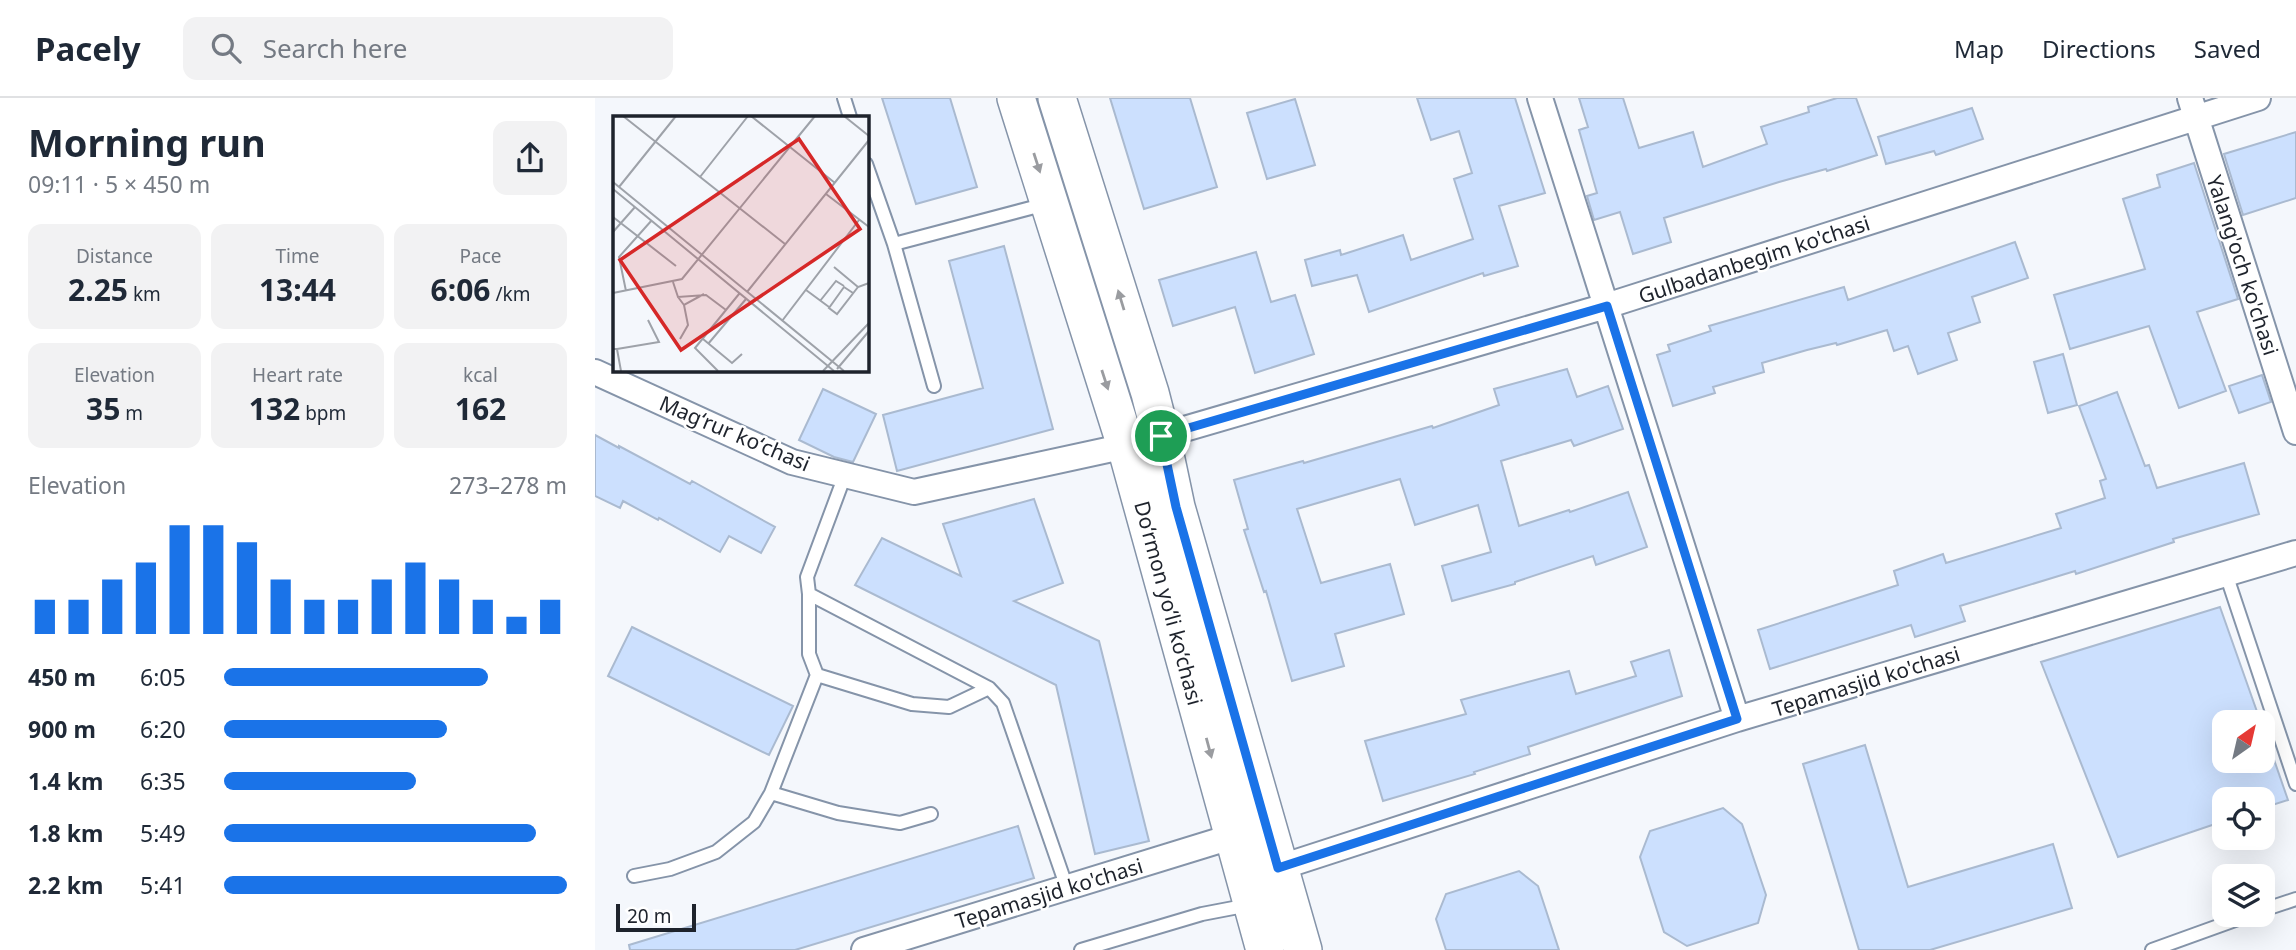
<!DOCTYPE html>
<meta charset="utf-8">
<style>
body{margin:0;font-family:"Noto Sans",sans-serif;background:#f2f2f3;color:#1f2937;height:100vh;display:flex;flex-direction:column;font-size:26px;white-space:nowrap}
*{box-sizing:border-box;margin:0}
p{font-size:23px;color:#747a83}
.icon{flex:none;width:38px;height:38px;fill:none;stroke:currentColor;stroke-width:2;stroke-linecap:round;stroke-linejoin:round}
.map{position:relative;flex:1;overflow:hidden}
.details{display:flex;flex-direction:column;background:#fff;width:595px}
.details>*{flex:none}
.needle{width:46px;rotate:34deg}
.buttons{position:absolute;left:1617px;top:612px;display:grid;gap:14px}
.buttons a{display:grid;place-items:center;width:63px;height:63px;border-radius:14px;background:#fff;box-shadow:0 7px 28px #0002;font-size:35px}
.scale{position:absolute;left:21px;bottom:18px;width:80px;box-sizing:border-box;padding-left:7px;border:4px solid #1e232c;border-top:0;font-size:19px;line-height:24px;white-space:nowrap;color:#1e232c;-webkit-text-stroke:5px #fff;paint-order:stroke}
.pin{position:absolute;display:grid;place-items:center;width:60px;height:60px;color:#fff;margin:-30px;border:4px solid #fff;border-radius:50%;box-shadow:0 2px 7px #0007}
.round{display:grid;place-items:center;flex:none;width:74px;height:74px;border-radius:14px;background:#f2f2f3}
.overview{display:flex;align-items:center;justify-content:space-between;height:119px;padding:0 28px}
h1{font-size:38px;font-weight:700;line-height:52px}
.stats{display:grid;grid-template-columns:repeat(3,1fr);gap:10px;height:119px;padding:7px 28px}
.stats div{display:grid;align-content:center;border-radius:14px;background:#f2f2f3;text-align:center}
.stats b{font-size:30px;font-weight:700}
.stats small{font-size:19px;font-weight:400}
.stats p{font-size:19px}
.chart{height:196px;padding:14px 28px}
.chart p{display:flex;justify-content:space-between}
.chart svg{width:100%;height:126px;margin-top:7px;stroke:#1a73e8;stroke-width:6}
ul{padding:0 28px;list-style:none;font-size:23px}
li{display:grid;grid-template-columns:112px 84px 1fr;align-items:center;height:52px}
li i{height:18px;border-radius:9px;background:#1a73e8}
header{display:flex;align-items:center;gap:42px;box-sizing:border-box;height:98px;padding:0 35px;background:#fff;border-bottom:2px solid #e0e1e3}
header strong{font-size:33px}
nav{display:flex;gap:38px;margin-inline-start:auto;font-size:24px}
.search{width:490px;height:63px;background:#f2f2f3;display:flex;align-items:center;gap:18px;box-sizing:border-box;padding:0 24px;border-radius:14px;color:#747a83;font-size:26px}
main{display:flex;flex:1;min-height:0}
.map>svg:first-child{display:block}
.building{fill:#cce0fe;stroke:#aabad0;stroke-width:2}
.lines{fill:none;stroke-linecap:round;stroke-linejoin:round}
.lane-casing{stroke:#8594a9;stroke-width:16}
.street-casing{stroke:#8594a9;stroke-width:28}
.primary-casing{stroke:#8594a9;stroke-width:40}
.lane{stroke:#fff;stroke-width:12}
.street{stroke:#fff;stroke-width:24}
.primary{stroke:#fff;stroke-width:37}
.oneway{fill:#9a9ca0}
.route-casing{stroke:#fff;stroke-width:14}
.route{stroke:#1a73e8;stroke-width:9}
.labels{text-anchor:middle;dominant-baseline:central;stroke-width:5;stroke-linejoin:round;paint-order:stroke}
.street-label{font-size:21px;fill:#1e232c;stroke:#fff}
.inset-road{fill:none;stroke:#9ea2a9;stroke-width:2}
.view{fill:#d62828;fill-opacity:0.15;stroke:#d62828;stroke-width:3.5}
.inset-edge{fill:none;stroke:#1e232c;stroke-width:3.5}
</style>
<header>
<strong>Pacely</strong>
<div class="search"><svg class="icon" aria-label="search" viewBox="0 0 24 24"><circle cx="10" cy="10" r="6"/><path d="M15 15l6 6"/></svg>Search here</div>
<nav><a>Map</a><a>Directions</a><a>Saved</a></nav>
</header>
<main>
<section class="details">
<div class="overview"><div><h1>Morning run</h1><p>09:11 · 5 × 450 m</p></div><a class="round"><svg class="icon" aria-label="share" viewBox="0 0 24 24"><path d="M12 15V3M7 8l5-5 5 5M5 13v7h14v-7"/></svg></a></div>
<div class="stats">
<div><p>Distance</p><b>2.25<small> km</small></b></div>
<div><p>Time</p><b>13:44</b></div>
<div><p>Pace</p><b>6:06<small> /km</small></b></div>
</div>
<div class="stats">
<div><p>Elevation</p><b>35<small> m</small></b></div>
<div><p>Heart rate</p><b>132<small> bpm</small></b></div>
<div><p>kcal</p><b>162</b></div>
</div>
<div class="chart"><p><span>Elevation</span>273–278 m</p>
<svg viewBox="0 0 160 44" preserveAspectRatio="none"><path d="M5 44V32M15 44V32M25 44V25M35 44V19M45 44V6M55 44V6M65 44V12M75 44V25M85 44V32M95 44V32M105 44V25M115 44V19M125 44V25M135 44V32M145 44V38M155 44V32"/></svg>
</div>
<ul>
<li><b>450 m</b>6:05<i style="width:77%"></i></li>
<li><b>900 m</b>6:20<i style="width:65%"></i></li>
<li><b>1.4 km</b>6:35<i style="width:56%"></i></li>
<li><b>1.8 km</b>5:49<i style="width:91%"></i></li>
<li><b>2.2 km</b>5:41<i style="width:100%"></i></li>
</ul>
</section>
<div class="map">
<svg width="1701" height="852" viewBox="0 0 1701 852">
<rect width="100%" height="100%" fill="#f4f7fc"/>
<path class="building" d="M 287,0 L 355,0 L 382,89 L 321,106 Z
M 515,0 L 595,0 L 622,89 L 549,111 Z
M 822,0 L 920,0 L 950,95 L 904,108 L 923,168 L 889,178 L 888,175 L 774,214 L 762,177 L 717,188 L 710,162 L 745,152 L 746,157 L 808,137 L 816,162 L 878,141 L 859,81 L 877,75 L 864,33 L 836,42 Z
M 984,0 L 1028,0 L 1044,50 L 1098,34 L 1108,69 L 1172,46 L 1166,29 L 1214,14 L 1213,9 L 1242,0 L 1261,0 L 1282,57 L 1232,73 L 1231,71 L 1184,84 L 1069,120 L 1076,144 L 1038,156 L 1025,114 L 999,122 L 992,98 L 1002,95 L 984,32 L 993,29 Z
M 700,1 L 720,67 L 672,81 L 652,15 Z
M 1377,10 L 1388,41 L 1341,57 L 1339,53 L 1291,66 L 1283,39 Z
M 1701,34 L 1701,100 L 1648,117 L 1629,56 Z
M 1599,65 L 1643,201 L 1602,214 L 1631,293 L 1584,310 L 1554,228 L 1475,251 L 1459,197 L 1550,171 L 1528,101 L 1565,89 L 1562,77 Z
M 1420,144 L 1433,180 L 1377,199 L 1385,224 L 1353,235 L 1362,262 L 1323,276 L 1313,248 L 1299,253 L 1292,232 L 1242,247 L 1241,245 L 1212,252 L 1167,265 L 1169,274 L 1118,289 L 1120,295 L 1078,308 L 1062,257 L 1075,253 L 1073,247 L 1116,233 L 1114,228 L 1249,189 L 1253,202 Z
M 409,148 L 458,331 L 302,373 L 288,317 L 388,290 L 354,163 Z
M 661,154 L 676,204 L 700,197 L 719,256 L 660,275 L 640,209 L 578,228 L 564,182 Z
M 1468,256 L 1482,307 L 1453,315 L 1439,264 Z
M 972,271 L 982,299 L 1013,288 L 1028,331 L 979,348 L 976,342 L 906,363 L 924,428 L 974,412 L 975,414 L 1033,394 L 1052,449 L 1001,467 L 998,458 L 920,484 L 920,486 L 857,503 L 847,468 L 896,454 L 883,407 L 820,427 L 805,381 L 702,411 L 726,485 L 795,466 L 809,516 L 740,536 L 749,568 L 697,583 L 671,493 L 669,494 L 649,432 L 653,431 L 639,382 L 708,363 L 709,365 L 837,328 L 838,330 L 904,307 L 899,291 Z
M 1667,277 L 1676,304 L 1644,315 L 1634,288 Z
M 228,291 L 281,316 L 258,364 L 239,359 L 204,342 Z
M 1522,294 L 1550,368 L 1554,367 L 1562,390 L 1649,365 L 1664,416 L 1578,441 L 1579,444 L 1481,476 L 1480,473 L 1365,508 L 1370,523 L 1320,539 L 1316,527 L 1175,571 L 1163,532 L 1303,487 L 1299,473 L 1348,456 L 1351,465 L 1466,430 L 1461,416 L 1510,400 L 1505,383 L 1511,381 L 1484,308 Z
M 0,337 L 24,350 L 24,348 L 95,386 L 97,383 L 180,429 L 166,455 L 134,438 L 125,454 L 64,420 L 63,422 L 28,403 L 25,410 L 0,398 Z
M 439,401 L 468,485 L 419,503 L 504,543 L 554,743 L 500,756 L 461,587 L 260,487 L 287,440 L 366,478 L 348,426 Z
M 1625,509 L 1666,625 L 1629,625 L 1629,663 L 1668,663 L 1668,630 L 1693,702 L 1668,710 L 1668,702 L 1629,702 L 1629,723 L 1523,759 L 1446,564 Z
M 37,529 L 198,608 L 174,657 L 13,578 Z
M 1074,552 L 1087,598 L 933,649 L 935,656 L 879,674 L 880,676 L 788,703 L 770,643 L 871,616 L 866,602 L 974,573 L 981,596 L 1041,578 L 1036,564 Z
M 1270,647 L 1313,789 L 1458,746 L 1477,810 L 1335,852 L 1264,852 L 1208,666 Z
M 1128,710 L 1147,726 L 1171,797 L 1163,825 L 1092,848 L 1069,834 L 1045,759 L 1055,733 Z
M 423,728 L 439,780 L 200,852 L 35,852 L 34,847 Z
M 924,773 L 943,788 L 964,852 L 851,852 L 841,821 L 851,796 Z"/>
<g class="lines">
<defs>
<path id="lane" d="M 249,0 L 255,19
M 271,66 L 299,146 L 339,288
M 299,146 L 451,106
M 250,377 L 212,479 L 214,496 L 394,590 L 408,605 L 472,790
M 1631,476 L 1701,686
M 214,496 L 214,556 L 222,577 L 317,606 L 354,609 L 394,590
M 176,695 L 243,715 L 305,725 L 336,716
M 39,778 L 75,771 L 121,754 L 159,724 L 176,695 L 222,577
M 1668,812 L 1701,801
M 486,852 L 607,816 L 654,807
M 1557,852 L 1654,817"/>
<path id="street" d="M 945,0 L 1142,621
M 1595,0 L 1701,334
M 0,274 L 197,364 L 319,394 L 531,348 L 1011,208 L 1663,0
M 683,770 L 1142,621 L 1701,455
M 269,852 L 639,738"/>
<path id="primary" d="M 421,0 L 531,348 L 670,852
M 462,0 L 555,295 L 566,338 L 581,409 L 708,852"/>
</defs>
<use href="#lane" class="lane-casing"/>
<use href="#street" class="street-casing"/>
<use href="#primary" class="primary-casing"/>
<use href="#lane" class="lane"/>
<use href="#street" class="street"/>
<use href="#primary" class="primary"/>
</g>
<defs><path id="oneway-solid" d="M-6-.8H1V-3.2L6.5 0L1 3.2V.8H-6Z" transform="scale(1.75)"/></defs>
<g class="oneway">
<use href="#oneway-solid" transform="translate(442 65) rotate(72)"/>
<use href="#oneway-solid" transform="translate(526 202) rotate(-107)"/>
<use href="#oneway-solid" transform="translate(510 282) rotate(72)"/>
<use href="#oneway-solid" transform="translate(614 650) rotate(75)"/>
</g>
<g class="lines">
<defs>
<path id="route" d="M 1012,208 L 1142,621 L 683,770 L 581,409 L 566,338 Z"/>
</defs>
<use href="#route" class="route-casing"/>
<use href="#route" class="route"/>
</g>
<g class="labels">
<g class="street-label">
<text transform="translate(1159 161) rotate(-18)">Gulbadanbegim ko'chasi</text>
<text transform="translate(1648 167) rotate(72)">Yalang'och ko'chasi</text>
<text transform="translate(140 335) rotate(23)">Magʻrur koʻchasi</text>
<text transform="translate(574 505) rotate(75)">Do‘rmon yo‘li ko‘chasi</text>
<text transform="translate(1271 583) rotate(-17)">Tepamasjid ko'chasi</text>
<text transform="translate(454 795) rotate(-17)">Tepamasjid ko'chasi</text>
</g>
</g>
<g transform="translate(18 18)">
<rect width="256" height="256" fill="#f4f7fc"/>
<path class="inset-road" d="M 10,0 L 172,128M 138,0 L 222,67M 231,0 L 256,20M 87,61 L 135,0M 0,66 L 231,255M 6,71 L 63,0M 0,73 L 221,255M 213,78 L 256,111M 0,101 L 63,150M 0,116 L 22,91M 221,151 L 245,171M 60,166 L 65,181 L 93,179 L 113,194M 193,174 L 216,191M 13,175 L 6,141 L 39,104M 134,176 L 256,24M 0,177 L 69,163 L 202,0M 240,177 L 231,171 L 216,192 L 224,198 L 245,171 L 256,167M 65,181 L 71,189 L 91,178M 207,185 L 223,165 L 231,170M 169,205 L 246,104M 67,223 L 75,209 L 71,189M 90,223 L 119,247 L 129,238M 95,228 L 133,183M 0,233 L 4,233 L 8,255M 4,233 L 46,226 L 35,204M 224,253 L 256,215M 105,255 L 82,232 L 126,178M 210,255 L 256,207"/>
<path class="view" d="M 186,23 L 247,113 L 68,234 L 7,144 Z"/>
<rect width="256" height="256" class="inset-edge"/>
</g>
</svg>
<div class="buttons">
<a><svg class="needle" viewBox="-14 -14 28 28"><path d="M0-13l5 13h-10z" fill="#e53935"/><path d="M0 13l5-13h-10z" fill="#747a83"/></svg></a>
<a><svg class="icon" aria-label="locate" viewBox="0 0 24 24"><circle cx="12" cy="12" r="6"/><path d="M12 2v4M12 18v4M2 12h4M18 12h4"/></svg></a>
<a><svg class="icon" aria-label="layers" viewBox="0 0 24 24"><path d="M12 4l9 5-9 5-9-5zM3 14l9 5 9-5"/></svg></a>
</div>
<div class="scale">20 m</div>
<div class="pin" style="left:566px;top:338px;background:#1e9e55"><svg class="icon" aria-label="arrive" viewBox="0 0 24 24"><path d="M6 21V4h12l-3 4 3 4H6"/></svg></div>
</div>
</main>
